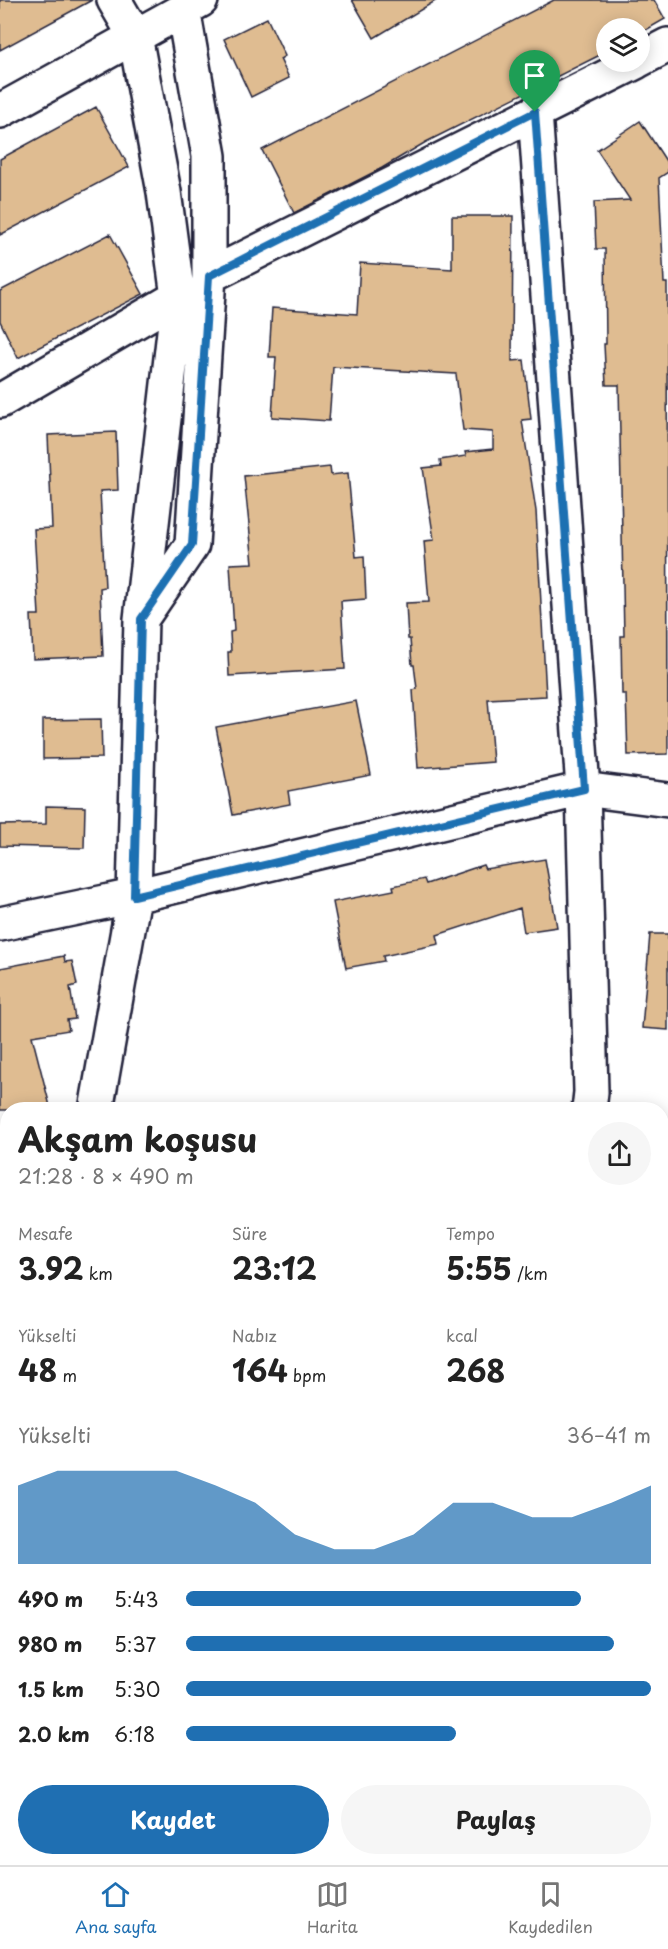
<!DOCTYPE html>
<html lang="tr">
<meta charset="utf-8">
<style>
body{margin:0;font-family:"Playpen Sans",sans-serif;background:#f6f6f6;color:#222;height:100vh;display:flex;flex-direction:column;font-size:22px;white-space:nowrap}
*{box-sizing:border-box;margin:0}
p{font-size:20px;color:#767676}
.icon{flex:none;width:33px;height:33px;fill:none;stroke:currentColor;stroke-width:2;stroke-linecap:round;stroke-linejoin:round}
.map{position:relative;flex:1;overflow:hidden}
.side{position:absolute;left:0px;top:1102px;width:669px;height:764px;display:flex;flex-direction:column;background:#fff;border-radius:24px 24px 0 0;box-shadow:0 3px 15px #0003}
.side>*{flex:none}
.controls{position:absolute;left:596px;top:18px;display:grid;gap:12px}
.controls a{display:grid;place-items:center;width:54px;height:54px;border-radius:50%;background:#fff;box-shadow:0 3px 15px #0003;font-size:30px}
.pin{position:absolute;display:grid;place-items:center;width:51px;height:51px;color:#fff;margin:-62px -26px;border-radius:50% 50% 50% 0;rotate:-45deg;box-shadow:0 0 6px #0007}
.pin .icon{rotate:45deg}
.round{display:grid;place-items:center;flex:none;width:63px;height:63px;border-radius:32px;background:#f6f6f6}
.summary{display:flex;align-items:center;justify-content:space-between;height:102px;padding:0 18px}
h1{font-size:33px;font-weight:700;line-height:45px}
.stats{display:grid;grid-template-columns:repeat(3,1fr);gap:9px;height:102px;padding:6px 18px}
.stats div{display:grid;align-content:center}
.stats b{font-size:30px;font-weight:700}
.stats small{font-size:16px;font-weight:400}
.stats p{font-size:16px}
.chart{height:168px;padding:12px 18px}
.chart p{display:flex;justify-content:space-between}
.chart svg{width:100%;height:108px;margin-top:6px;fill:#1f6fb2;opacity:.7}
.action{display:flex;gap:12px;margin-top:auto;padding:12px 18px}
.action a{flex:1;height:69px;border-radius:36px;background:#1f6fb2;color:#fff;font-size:24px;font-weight:700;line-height:69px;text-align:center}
.action a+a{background:#f6f6f6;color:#222}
ul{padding:0 18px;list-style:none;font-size:20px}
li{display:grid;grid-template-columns:96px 72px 1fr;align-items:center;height:45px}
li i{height:15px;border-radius:8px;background:#1f6fb2}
.tabs{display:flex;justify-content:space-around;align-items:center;height:84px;border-top:2px solid #e0e0e0;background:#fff;font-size:16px;color:#767676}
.tabs a{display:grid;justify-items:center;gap:3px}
.tabs .current{color:#1f6fb2}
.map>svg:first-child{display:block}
.building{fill:#dfbc91;stroke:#22223b;stroke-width:1.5}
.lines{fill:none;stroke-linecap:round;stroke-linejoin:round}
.minor-casing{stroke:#22223b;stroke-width:38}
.path{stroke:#22223b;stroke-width:4;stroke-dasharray:4.5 4.5;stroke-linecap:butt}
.minor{stroke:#fff;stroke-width:33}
.route-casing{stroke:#fff;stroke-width:12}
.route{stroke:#1f6fb2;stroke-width:8}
</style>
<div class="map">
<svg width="668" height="1865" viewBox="0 0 668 1865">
<rect width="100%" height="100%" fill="#fff"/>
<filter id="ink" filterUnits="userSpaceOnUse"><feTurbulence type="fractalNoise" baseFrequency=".0167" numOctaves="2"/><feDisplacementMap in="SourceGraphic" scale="12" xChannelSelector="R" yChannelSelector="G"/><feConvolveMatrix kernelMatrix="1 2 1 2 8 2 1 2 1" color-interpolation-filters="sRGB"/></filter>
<g filter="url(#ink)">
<path class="building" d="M 0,0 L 92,0 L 0,50 Z
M 352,0 L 437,0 L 374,38 Z
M 554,0 L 654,0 L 665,19 L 639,34 L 639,28 L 606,28 L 606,52 L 426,142 L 382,168 L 294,213 L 262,150 Z
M 267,18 L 285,56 L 280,59 L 289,78 L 251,97 L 224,39 Z
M 96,107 L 129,167 L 0,235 L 0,159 Z
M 640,121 L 668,164 L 668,172 L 659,178 L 664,283 L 667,283 L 668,754 L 628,755 L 626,694 L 622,694 L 621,636 L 624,636 L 619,385 L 606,385 L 604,344 L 606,344 L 605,249 L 596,249 L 594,202 L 630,200 L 597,150 Z
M 452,216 L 513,216 L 512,361 L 524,360 L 531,419 L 522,420 L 536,511 L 546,696 L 488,699 L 493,762 L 418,768 L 413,690 L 417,689 L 414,665 L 412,665 L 410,639 L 408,639 L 406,603 L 429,602 L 424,541 L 434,540 L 423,468 L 441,466 L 440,460 L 466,456 L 465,452 L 493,449 L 493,432 L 463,430 L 456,374 L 333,367 L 329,421 L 272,417 L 276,357 L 269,357 L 272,308 L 357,314 L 360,263 L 452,269 Z
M 110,234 L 143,294 L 18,358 L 0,321 L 0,291 Z
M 116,432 L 118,490 L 100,491 L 105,587 L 100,588 L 103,656 L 33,659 L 31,615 L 39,615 L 34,529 L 52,528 L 48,435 Z
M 330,467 L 331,475 L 348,473 L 356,557 L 364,556 L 366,599 L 341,601 L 345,669 L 229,676 L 228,652 L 231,652 L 230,632 L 234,631 L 230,564 L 253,563 L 244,476 Z
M 356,701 L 371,775 L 288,791 L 290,804 L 233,815 L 216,727 Z
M 101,719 L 102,758 L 43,759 L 43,720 Z
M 46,806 L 85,807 L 84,848 L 0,846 L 0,825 L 46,824 Z
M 545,859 L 557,927 L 524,932 L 520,908 L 437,935 L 439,944 L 383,956 L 384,961 L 346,968 L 333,902 L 394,890 L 393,886 L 424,879 L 426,884 L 483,865 L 485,869 Z
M 650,934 L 668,934 L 668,1030 L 642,1028 Z
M 64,956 L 65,962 L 72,961 L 77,985 L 70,987 L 75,1019 L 67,1020 L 69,1030 L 32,1036 L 51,1110 L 0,1110 L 0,968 Z"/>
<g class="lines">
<defs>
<path id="minor" d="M 639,60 L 668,45
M 0,111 L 201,0
M 535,112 L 583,789 L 591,1092 L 589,1110
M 209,276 L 636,62
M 0,401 L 178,297
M 144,615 L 192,545 L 209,276 L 209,156 L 183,9
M 0,924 L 134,896 L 583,789 L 668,800
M 96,1110 L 134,896 L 141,619 L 178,297 L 164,192 L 135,36 L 114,0
M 0,1208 L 8,1206
M 662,1377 L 668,1377
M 662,1712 L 668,1712
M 662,1771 L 668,1771
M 41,1865 L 41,1858
M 481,1865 L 482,1858"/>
</defs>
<use href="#minor" class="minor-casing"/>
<path class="path" d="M 416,1110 L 452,1106 L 486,1110
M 0,1383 L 8,1382"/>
<use href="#minor" class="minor"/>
</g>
</g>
<g class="lines" filter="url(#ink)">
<defs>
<path id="route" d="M 535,112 L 584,789 L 134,896 L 141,619 L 192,545 L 209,276 Z"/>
</defs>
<use href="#route" class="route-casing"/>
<use href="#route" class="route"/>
</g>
</svg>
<div class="controls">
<a><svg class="icon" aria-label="layers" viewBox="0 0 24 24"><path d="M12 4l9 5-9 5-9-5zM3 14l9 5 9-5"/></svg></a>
</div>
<div class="pin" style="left:535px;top:112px;background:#1e9e55"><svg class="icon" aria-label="arrive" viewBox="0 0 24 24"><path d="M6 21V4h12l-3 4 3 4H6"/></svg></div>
<section class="side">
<div class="summary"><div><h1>Akşam koşusu</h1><p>21:28 · 8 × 490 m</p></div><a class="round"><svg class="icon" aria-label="share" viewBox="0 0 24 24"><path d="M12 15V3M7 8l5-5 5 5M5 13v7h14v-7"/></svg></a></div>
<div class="stats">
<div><p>Mesafe</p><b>3.92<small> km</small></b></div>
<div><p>Süre</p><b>23:12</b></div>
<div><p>Tempo</p><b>5:55<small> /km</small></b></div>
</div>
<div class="stats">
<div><p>Yükselti</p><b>48<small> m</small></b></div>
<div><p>Nabız</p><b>164<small> bpm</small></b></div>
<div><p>kcal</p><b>268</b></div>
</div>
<div class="chart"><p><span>Yükselti</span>36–41 m</p>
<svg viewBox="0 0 160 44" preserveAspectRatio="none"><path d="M0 44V12L10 6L20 6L30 6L40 6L50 12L60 19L70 32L80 38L90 38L100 32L110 19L120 19L130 25L140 25L150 19L160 12V44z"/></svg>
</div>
<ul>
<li><b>490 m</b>5:43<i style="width:85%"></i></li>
<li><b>980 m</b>5:37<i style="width:92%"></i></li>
<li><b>1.5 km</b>5:30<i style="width:100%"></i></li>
<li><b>2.0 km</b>6:18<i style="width:58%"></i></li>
</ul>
<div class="action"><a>Kaydet</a><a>Paylaş</a></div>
</section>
</div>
<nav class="tabs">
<a class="current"><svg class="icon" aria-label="home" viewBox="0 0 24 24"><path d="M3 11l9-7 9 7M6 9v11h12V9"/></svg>Ana sayfa</a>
<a><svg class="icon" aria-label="map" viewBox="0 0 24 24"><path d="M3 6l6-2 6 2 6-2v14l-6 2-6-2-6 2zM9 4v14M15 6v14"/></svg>Harita</a>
<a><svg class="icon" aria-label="saved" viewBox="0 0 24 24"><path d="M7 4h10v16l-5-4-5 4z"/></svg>Kaydedilen</a>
</nav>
